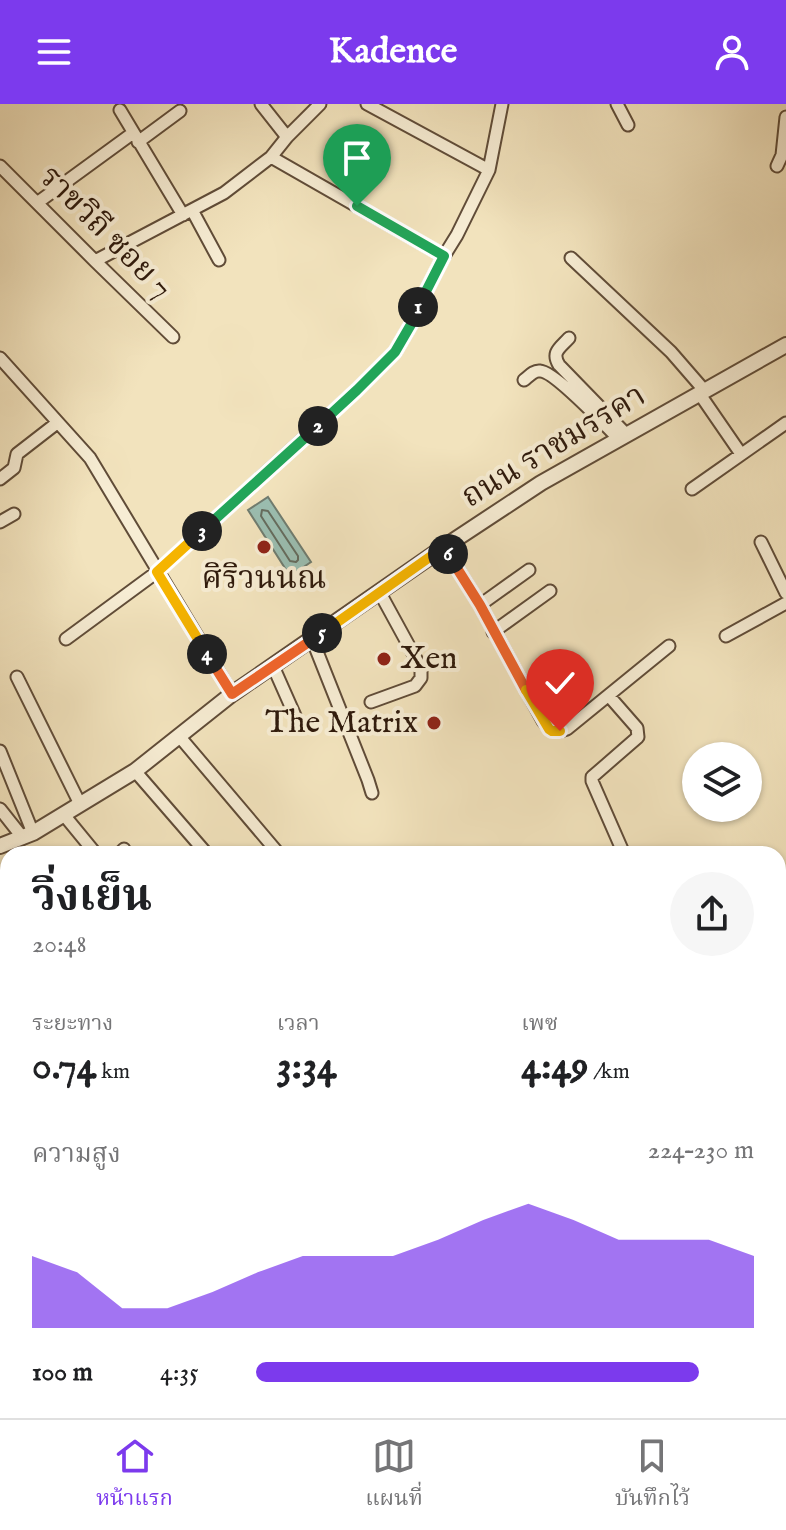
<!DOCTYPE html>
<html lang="th">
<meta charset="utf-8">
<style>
body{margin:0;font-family:"IM FELL English","Noto Serif Thai",serif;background:#f6f6f6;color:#202124;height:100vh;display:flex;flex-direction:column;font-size:30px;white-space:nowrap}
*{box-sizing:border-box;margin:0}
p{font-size:26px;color:#757577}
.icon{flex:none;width:44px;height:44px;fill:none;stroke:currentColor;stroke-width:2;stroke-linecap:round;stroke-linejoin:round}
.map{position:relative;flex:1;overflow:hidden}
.drawer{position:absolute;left:0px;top:742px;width:786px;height:572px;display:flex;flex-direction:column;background:#fff;border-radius:24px 24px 0 0;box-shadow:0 2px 6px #0004}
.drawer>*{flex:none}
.fabs{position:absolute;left:682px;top:638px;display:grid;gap:16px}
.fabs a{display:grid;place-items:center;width:80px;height:80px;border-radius:50%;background:#fff;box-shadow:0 2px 6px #0004;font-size:40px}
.pin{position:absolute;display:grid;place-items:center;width:68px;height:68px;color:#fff;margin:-82px -34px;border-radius:50% 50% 50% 0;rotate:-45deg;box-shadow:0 0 8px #0007}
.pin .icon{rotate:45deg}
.km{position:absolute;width:40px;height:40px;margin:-20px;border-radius:50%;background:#222;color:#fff;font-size:22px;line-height:40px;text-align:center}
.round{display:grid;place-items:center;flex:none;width:84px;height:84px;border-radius:42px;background:#f6f6f6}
.head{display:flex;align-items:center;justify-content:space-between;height:136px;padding:0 32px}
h1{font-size:44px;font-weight:700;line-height:60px}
.figures{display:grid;grid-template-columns:repeat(3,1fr);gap:12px;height:136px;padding:8px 32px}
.figures div{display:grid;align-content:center}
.figures b{font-size:40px;font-weight:700}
.figures small{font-size:22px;font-weight:400}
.figures p{font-size:22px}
.chart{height:224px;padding:16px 32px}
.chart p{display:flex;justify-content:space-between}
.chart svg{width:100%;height:144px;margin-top:8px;fill:#7c3aed;opacity:.7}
ul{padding:0 32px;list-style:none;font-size:26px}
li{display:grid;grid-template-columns:128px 96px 1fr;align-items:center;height:60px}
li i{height:20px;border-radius:10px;background:#7c3aed}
header{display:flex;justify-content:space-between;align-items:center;height:104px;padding:0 32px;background:#7c3aed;color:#fff;font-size:36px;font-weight:700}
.tab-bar{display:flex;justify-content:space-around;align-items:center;height:112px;border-top:2px solid #e0e0e0;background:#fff;font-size:22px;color:#757577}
.tab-bar a{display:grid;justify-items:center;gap:4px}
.tab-bar .selected{color:#7c3aed}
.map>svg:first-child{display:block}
.water{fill:#9bbeb1;stroke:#707c6f;stroke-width:2}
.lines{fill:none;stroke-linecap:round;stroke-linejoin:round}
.shore{stroke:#656c5e;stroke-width:2}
.minor-casing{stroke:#604c38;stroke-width:15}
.tertiary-casing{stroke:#604c38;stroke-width:18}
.secondary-casing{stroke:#2f1a0c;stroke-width:20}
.trunk-casing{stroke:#2f1a0c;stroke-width:22}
.minor{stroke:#f7edd4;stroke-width:11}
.tertiary{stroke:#f7edd4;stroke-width:14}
.secondary{stroke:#f7edd4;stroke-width:16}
.trunk{stroke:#f2e3bd;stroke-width:18}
.split-1-casing{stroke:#fff;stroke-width:16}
.split-2-casing{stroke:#fff;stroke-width:16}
.split-3-casing{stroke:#fff;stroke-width:16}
.split-4-casing{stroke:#fff;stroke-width:16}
.split-5-casing{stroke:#fff;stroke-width:16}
.split-6-casing{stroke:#fff;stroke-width:16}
.split-7-casing{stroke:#fff;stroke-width:16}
.split-8-casing{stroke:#fff;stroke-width:16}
.split-1{stroke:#22a559;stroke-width:10}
.split-2{stroke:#22a559;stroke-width:10}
.split-3{stroke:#22a559;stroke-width:10}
.split-4{stroke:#f5b400;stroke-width:10}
.split-5{stroke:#f0652b;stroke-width:10}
.split-6{stroke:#f5b400;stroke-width:10}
.split-7{stroke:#f0652b;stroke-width:10}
.split-8{stroke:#f5b400;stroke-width:10}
.poi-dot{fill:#8f2418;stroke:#f7edd4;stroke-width:3}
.labels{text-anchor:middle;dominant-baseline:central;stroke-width:8;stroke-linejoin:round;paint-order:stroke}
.street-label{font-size:32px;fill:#2f1a0c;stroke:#f7edd4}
.poi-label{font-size:32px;fill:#2f1a0c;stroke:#f7edd4}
</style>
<header><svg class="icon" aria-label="menu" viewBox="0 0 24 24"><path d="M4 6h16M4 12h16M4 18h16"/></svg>Kadence<svg class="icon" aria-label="person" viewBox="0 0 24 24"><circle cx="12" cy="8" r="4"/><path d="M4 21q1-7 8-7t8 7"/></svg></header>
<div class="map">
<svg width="786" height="1314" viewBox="0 0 786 1314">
<rect width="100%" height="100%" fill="#f2e3bd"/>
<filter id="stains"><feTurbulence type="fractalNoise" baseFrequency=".0025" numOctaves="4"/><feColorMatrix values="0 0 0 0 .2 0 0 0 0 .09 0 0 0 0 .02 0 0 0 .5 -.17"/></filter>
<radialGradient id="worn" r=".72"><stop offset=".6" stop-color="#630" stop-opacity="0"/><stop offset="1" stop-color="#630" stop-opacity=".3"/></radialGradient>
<path class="water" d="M 268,393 L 311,458 L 290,472 L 248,406 Z"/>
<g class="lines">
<path class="shore" d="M 262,406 L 268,407 L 298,452 L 298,456 L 296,458 L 290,457 L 261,412 Z"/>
<defs>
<path id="minor" d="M 261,0 L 287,33
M 367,0 L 489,66
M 617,0 L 628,21
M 120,6 L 183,111
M 138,38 L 180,7
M 271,53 L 444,152
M 0,62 L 95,157 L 173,233
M 777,62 L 782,51 L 786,13
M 37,99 L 133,29
M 192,106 L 219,156
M 571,154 L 671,248 L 704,286
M 95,157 L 224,89 L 271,53 L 287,33 L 320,0
M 569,234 C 560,244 551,248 559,261 L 627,331
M 0,254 L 90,354 L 232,590
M 524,276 C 528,273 534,266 540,267 C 554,267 607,323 619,335
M 699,289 L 741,350
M 0,375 L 14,364 L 17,350 L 57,319
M 692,385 L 786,319
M 0,418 L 14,410
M 761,438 L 786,489
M 444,443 L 480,501 L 543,617 L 552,627 L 560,627 L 567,625 L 669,542
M 480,501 L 529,466
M 493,528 L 550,487
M 726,532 L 786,499
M 66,535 L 157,468 L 357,286 L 395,248 L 413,217 L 418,203 L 444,152 L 457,131 L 489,66 L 502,0
M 312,535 L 368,676 L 372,689
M 273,562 L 300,623
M 17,573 L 80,700
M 609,592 L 637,624 L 638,633 L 592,673 L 592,677 L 624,750
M 371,598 L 415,582 L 421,574 L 421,564 L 380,489
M 179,632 L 279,750
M 0,647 L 33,729
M 135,667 L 207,750
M 0,705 L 23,734
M 64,711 L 96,750
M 119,750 L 124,745
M 162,1306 L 170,1314
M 11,1314 L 18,1306
M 98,1314 L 106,1306"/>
<path id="tertiary" d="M 0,742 L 33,729 L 135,667 L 232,590 L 444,443 L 541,379 L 786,241"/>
<path id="secondary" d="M 778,1049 L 786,1040
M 778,1163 L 786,1154
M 556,1314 L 562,1306
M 649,1314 L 656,1306"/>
<path id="trunk" d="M 778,1080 L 786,1070
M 778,1123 L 786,1113
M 581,1314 L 588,1306
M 619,1314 L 626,1306"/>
</defs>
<use href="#minor" class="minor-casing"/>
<use href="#tertiary" class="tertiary-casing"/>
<use href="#secondary" class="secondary-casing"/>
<use href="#trunk" class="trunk-casing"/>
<use href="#minor" class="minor"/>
<use href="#tertiary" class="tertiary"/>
<use href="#secondary" class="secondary"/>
<use href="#trunk" class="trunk"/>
</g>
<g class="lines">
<defs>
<path id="split-1" d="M 357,102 L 444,152 L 418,203"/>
<path id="split-2" d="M 318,322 L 357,286 L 395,248 L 413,217 L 418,203"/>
<path id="split-3" d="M 202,427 L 318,322"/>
<path id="split-4" d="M 202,427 L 157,468 L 207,550"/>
<path id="split-5" d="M 207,550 L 232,590 L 322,529"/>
<path id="split-6" d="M 322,529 L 444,443 L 448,450"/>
<path id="split-7" d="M 448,450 L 480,501 L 526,586"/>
<path id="split-8" d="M 526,586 L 549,625 L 552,627 L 560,627"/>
</defs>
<use href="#split-1" class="split-1-casing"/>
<use href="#split-2" class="split-2-casing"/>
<use href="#split-3" class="split-3-casing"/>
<use href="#split-4" class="split-4-casing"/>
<use href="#split-5" class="split-5-casing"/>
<use href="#split-6" class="split-6-casing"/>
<use href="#split-7" class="split-7-casing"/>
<use href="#split-8" class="split-8-casing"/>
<use href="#split-1" class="split-1"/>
<use href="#split-2" class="split-2"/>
<use href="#split-3" class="split-3"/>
<use href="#split-4" class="split-4"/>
<use href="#split-5" class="split-5"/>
<use href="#split-6" class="split-6"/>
<use href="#split-7" class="split-7"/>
<use href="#split-8" class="split-8"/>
</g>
<g class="poi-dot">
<circle cx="264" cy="443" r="8"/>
<circle cx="384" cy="555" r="8"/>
<circle cx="434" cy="619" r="8"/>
</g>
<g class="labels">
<g class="street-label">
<text transform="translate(105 129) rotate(45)">ราขวิถี ซอย 7</text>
<text transform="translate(554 343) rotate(-31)">ถนน ราชมรรคา</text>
</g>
<g class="poi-label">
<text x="264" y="475">ศิริวนนณ</text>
<text x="400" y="555" text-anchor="start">Xen</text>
<text x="418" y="619" text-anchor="end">The Matrix</text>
</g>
</g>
<rect width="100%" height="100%" filter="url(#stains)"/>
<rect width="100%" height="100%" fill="url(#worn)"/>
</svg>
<div class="fabs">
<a><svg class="icon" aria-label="layers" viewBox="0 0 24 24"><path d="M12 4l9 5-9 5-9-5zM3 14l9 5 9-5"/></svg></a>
</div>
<div class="pin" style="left:357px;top:102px;background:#1e9e55"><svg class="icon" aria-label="arrive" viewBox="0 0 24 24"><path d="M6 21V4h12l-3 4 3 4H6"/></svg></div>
<div class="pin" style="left:560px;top:627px;background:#d93025"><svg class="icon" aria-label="check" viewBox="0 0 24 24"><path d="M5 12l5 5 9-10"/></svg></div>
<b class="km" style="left:418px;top:203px">1</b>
<b class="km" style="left:318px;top:322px">2</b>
<b class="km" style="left:202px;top:427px">3</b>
<b class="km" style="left:207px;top:550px">4</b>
<b class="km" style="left:322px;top:529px">5</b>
<b class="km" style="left:448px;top:450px">6</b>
<section class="drawer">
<div class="head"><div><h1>วิ่งเย็น</h1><p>20:48</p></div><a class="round"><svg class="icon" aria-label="share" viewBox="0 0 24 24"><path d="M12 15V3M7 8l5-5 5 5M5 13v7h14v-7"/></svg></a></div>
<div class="figures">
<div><p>ระยะทาง</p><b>0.74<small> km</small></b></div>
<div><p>เวลา</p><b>3:34</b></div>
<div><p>เพซ</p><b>4:49<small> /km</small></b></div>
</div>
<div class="chart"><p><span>ความสูง</span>224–230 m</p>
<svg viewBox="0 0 160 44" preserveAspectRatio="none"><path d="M0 44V22L10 27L20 38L30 38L40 33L50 27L60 22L70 22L80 22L90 17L100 11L110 6L120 11L130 17L140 17L150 17L160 22V44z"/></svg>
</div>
<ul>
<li><b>100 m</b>4:35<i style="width:89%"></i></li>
</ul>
</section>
</div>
<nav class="tab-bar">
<a class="selected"><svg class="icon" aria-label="home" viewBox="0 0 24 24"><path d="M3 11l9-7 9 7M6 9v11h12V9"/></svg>หน้าแรก</a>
<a><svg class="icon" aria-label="map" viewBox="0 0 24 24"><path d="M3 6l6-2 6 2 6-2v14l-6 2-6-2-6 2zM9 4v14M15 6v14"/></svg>แผนที่</a>
<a><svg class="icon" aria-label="saved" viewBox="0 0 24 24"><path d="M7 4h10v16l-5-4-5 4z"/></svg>บันทึกไว้</a>
</nav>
